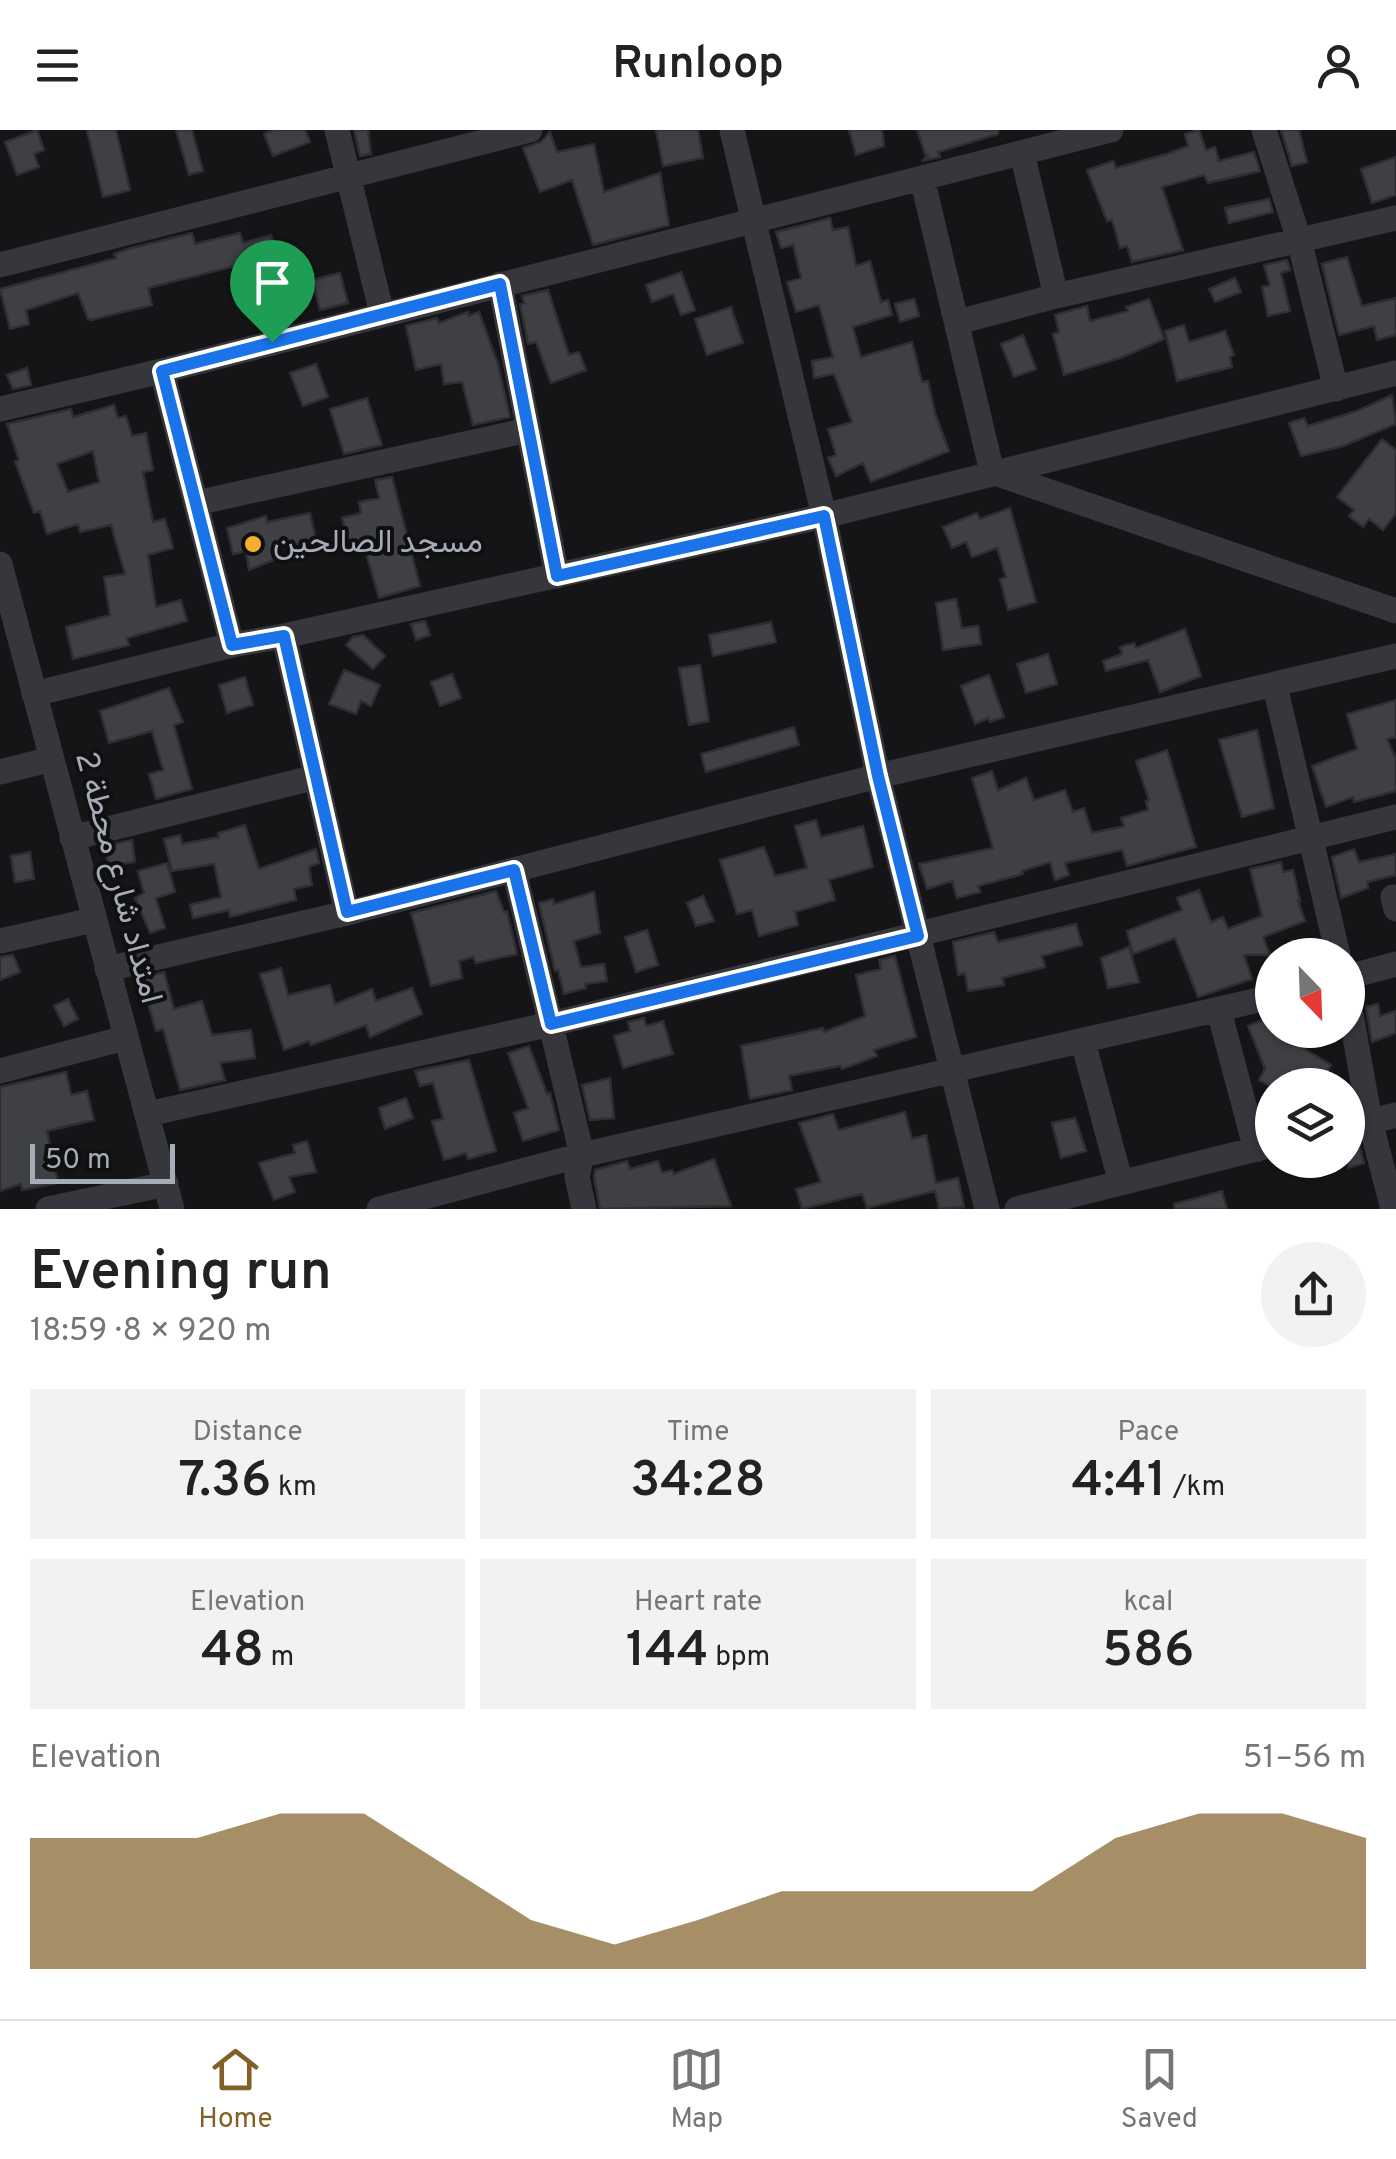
<!DOCTYPE html>
<meta charset="utf-8">
<style>
body{margin:0;font-family:Overpass,Vazirmatn,sans-serif;background:#f2f2f2;color:#222;height:100vh;display:flex;flex-direction:column;font-size:38px;white-space:nowrap}
*{box-sizing:border-box;margin:0}
p{font-size:32px;color:#767676}
.icon{flex:none;width:55px;height:55px;fill:none;stroke:currentColor;stroke-width:2;stroke-linecap:round;stroke-linejoin:round}
.map{position:relative;height:1079px;overflow:hidden}
.sheet{display:flex;flex-direction:column;background:#fff;flex:1}
.sheet>*{flex:none}
.needle{width:65px;rotate:157deg}
.buttons{position:absolute;left:1255px;top:808px;display:grid;gap:20px}
.buttons a{display:grid;place-items:center;width:110px;height:110px;border-radius:50%;background:#fff;box-shadow:0 2px 8px #0004;font-size:50px}
.scale{position:absolute;left:30px;bottom:25px;width:145px;box-sizing:border-box;padding-left:10px;border:5px solid #a6acb7;border-top:0;font-size:28px;line-height:35px;white-space:nowrap;color:#a6acb7;-webkit-text-stroke:8px #101012;paint-order:stroke}
.pin{position:absolute;display:grid;place-items:center;width:85px;height:85px;color:#fff;margin:-102px -42px;border-radius:50% 50% 50% 0;rotate:-45deg;box-shadow:0 0 10px #0007}
.pin .icon{rotate:45deg}
.round{display:grid;place-items:center;flex:none;width:105px;height:105px;border-radius:52px;background:#f2f2f2}
.overview{display:flex;align-items:center;justify-content:space-between;height:170px;padding:0 30px}
h1{font-size:55px;font-weight:600;line-height:75px}
.metrics{display:grid;grid-template-columns:repeat(3,1fr);gap:15px;height:170px;padding:10px 30px}
.metrics div{display:grid;align-content:center;border-radius:0px;background:#f2f2f2;text-align:center}
.metrics b{font-size:50px;font-weight:600}
.metrics small{font-size:28px;font-weight:400}
.metrics p{font-size:28px}
.chart{height:280px;padding:20px 30px}
.chart p{display:flex;justify-content:space-between}
.chart svg{width:100%;height:180px;margin-top:10px;fill:#816127;opacity:.7}
header{display:flex;justify-content:space-between;align-items:center;height:130px;padding:0 30px;background:#fff;font-size:45px;font-weight:600}
.dock{display:flex;justify-content:space-around;align-items:center;height:140px;border-top:2px solid #e0e0e0;background:#fff;font-size:28px;color:#767676}
.dock a{display:grid;justify-items:center;gap:5px}
.dock .current{color:#816127}
.map>svg:first-child{display:block}
.building{fill:#3f4044;stroke:#2f2f33;stroke-width:2.5;fill-rule:evenodd}
.lines{fill:none;stroke-linecap:round;stroke-linejoin:round}
.minor{stroke:#36373c;stroke-width:25}
.route-casing{stroke:#fff;stroke-width:20}
.route{stroke:#1a73e8;stroke-width:12}
.poi-dot{fill:#f6ae2e;stroke:#101012;stroke-width:4}
.labels{text-anchor:middle;dominant-baseline:central;stroke-width:8;stroke-linejoin:round;paint-order:stroke}
.poi-label{font-size:32px;fill:#a6acb7;stroke:#101012;text-anchor:start}
.street-label{font-size:32px;fill:#a6acb7;stroke:#101012}
</style>
<header><svg class="icon" aria-label="menu" viewBox="0 0 24 24"><path d="M4 6h16M4 12h16M4 18h16"/></svg>Runloop<svg class="icon" aria-label="person" viewBox="0 0 24 24"><circle cx="12" cy="8" r="4"/><path d="M4 21q1-7 8-7t8 7"/></svg></header>
<div class="map">
<svg width="1396" height="1079" viewBox="0 0 1396 1079">
<rect width="100%" height="100%" fill="#151517"/>
<path class="building" d="M 37,0 L 44,20 L 34,24 L 39,37 L 17,45 L 5,12 Z
M 87,0 L 116,0 L 130,60 L 103,67 Z
M 176,0 L 192,0 L 203,41 L 189,45 Z
M 273,0 L 305,0 L 310,12 L 273,26 L 264,4 Z
M 354,0 L 368,0 L 371,24 L 360,26 Z
M 656,0 L 698,0 L 703,28 L 663,36 Z
M 849,0 L 882,0 L 884,16 L 856,25 Z
M 917,0 L 998,0 L 998,4 L 938,22 L 940,27 L 922,31 L 929,25 L 926,26 Z
M 1199,0 L 1206,20 L 1215,17 L 1219,31 L 1254,22 L 1260,41 L 1208,53 L 1204,45 L 1162,57 L 1183,120 L 1132,132 L 1127,116 L 1120,118 L 1112,90 L 1107,91 L 1087,40 L 1113,31 L 1116,38 L 1167,24 L 1188,16 L 1185,4 Z
M 1281,0 L 1299,0 L 1307,32 L 1292,36 Z
M 550,2 L 557,22 L 594,14 L 604,62 L 660,43 L 669,95 L 593,115 L 572,50 L 540,62 L 523,18 L 541,12 Z
M 1396,27 L 1396,65 L 1372,73 L 1361,39 Z
M 1269,69 L 1273,82 L 1229,93 L 1225,78 Z
M 830,88 L 833,100 L 848,97 L 856,136 L 870,131 L 881,172 L 888,170 L 892,185 L 853,197 L 861,227 L 912,212 L 922,252 L 928,251 L 935,283 L 949,321 L 871,352 L 863,333 L 836,346 L 828,328 L 836,325 L 828,299 L 852,292 L 834,244 L 814,248 L 812,231 L 833,227 L 819,175 L 796,182 L 787,152 L 801,148 L 793,115 L 781,118 L 776,102 Z
M 192,103 L 195,114 L 240,103 L 243,113 L 271,105 L 279,125 L 148,158 L 152,175 L 91,190 L 88,189 L 78,163 L 26,180 L 29,194 L 10,199 L 0,159 L 116,128 L 114,124 L 128,119 Z
M 1347,127 L 1362,176 L 1396,168 L 1396,205 L 1377,210 L 1374,196 L 1339,205 L 1322,134 Z
M 1287,130 L 1290,140 L 1281,143 L 1290,181 L 1268,186 L 1262,157 L 1270,155 L 1264,135 Z
M 681,142 L 695,180 L 681,185 L 673,164 L 652,172 L 646,155 Z
M 340,143 L 348,173 L 320,180 L 312,150 Z
M 1235,148 L 1241,162 L 1215,172 L 1209,159 Z
M 293,149 L 296,167 L 260,174 L 257,159 Z
M 548,160 L 569,225 L 579,222 L 586,240 L 551,253 L 536,212 L 528,214 L 520,174 L 524,173 L 522,166 Z
M 914,169 L 919,186 L 900,192 L 895,174 Z
M 1149,169 L 1164,209 L 1123,227 L 1064,245 L 1053,204 L 1059,202 L 1055,185 L 1087,176 L 1090,191 L 1128,181 L 1126,177 Z
M 731,177 L 743,213 L 707,225 L 695,189 Z
M 468,182 L 469,186 L 479,182 L 498,234 L 510,287 L 473,295 L 462,252 L 444,254 L 441,234 L 416,240 L 406,196 L 437,188 L 439,193 Z
M 1184,195 L 1189,212 L 1225,201 L 1234,225 L 1230,227 L 1232,237 L 1177,251 L 1165,201 Z
M 1023,205 L 1036,239 L 1014,247 L 1001,214 Z
M 316,234 L 328,267 L 303,276 L 290,243 Z
M 27,238 L 31,255 L 13,259 L 7,245 Z
M 1392,265 L 1396,294 L 1343,316 L 1301,326 L 1289,293 L 1304,288 L 1308,296 L 1357,281 Z
M 367,268 L 382,315 L 344,324 L 330,279 Z
M 114,275 L 118,288 L 126,286 L 132,306 L 146,303 L 153,340 L 143,342 L 153,392 L 165,389 L 173,418 L 148,425 L 156,477 L 181,470 L 187,491 L 127,508 L 129,515 L 73,529 L 66,497 L 110,485 L 104,447 L 125,444 L 111,395 L 80,402 L 78,394 L 47,404 L 40,381 L 34,383 L 15,331 L 19,330 L 7,294 L 71,279 L 73,287 ZM 93,321 L 99,352 L 68,362 L 57,334 Z
M 1382,309 L 1396,320 L 1396,383 L 1383,400 L 1369,389 L 1363,397 L 1349,386 L 1354,380 L 1337,367 Z
M 392,347 L 420,456 L 379,468 L 364,416 L 350,420 L 342,388 L 361,383 L 359,372 L 379,368 L 375,350 Z
M 1010,378 L 1036,472 L 1008,480 L 1000,449 L 1006,447 L 997,418 L 972,427 L 966,412 L 952,418 L 943,397 L 977,383 L 980,389 Z
M 310,383 L 316,410 L 275,419 L 278,428 L 249,440 L 246,421 L 233,424 L 227,398 L 266,386 L 267,392 Z
M 956,469 L 962,498 L 978,496 L 981,514 L 943,520 L 936,473 Z
M 425,491 L 430,505 L 416,510 L 411,494 Z
M 771,492 L 776,512 L 713,526 L 709,505 Z
M 1185,499 L 1201,546 L 1160,562 L 1148,530 L 1106,541 L 1103,531 L 1122,524 L 1120,517 L 1134,513 L 1136,518 Z
M 363,505 L 385,526 L 373,539 L 346,515 L 353,507 Z
M 1048,524 L 1057,554 L 1026,563 L 1017,534 Z
M 700,535 L 709,591 L 689,595 L 679,538 Z
M 344,540 L 380,555 L 371,576 L 361,571 L 356,584 L 329,574 Z
M 452,544 L 461,568 L 440,576 L 431,552 Z
M 989,545 L 1004,587 L 990,592 L 988,588 L 975,594 L 961,556 Z
M 245,547 L 253,575 L 227,583 L 219,555 Z
M 169,558 L 183,592 L 174,595 L 192,659 L 156,669 L 149,644 L 163,640 L 152,601 L 109,613 L 100,581 Z
M 1396,570 L 1396,607 L 1387,609 L 1396,629 L 1396,661 L 1354,672 L 1353,667 L 1326,677 L 1312,636 L 1357,619 L 1347,584 Z
M 794,597 L 799,615 L 706,642 L 701,624 Z
M 1257,600 L 1274,678 L 1242,687 L 1219,610 Z
M 1167,620 L 1196,717 L 1127,736 L 1122,720 L 1065,733 L 1069,745 L 1055,750 L 1050,732 L 1022,741 L 1023,744 L 978,756 L 980,762 L 957,768 L 952,751 L 927,759 L 919,734 L 993,718 L 972,648 L 992,641 L 998,660 L 1026,648 L 1034,670 L 1065,660 L 1073,682 L 1084,678 L 1092,703 L 1124,696 L 1121,688 L 1148,680 L 1146,671 L 1149,670 L 1136,631 Z
M 816,690 L 821,707 L 863,696 L 873,737 L 829,750 L 835,770 L 795,782 L 798,795 L 759,806 L 752,780 L 737,784 L 720,730 L 764,717 L 775,746 L 807,738 L 795,696 Z
M 245,695 L 259,739 L 316,719 L 319,733 L 309,737 L 312,755 L 294,759 L 296,770 L 230,787 L 229,780 L 193,788 L 190,775 L 221,767 L 214,734 L 172,741 L 164,709 L 180,705 L 182,714 L 219,707 L 218,703 Z
M 132,710 L 135,732 L 108,736 L 105,716 Z
M 1354,719 L 1359,732 L 1396,724 L 1396,745 L 1367,752 L 1368,758 L 1341,768 L 1332,727 Z
M 30,722 L 34,749 L 15,752 L 11,726 Z
M 1281,732 L 1283,742 L 1293,740 L 1300,771 L 1298,771 L 1305,791 L 1263,807 L 1270,825 L 1244,825 L 1252,849 L 1198,867 L 1175,808 L 1133,824 L 1127,801 L 1182,780 L 1177,768 L 1199,760 L 1211,792 L 1223,787 L 1228,799 L 1262,786 L 1250,739 Z
M 167,733 L 175,762 L 156,768 L 165,798 L 150,803 L 135,768 L 144,763 L 138,741 Z
M 496,761 L 504,782 L 507,781 L 517,824 L 476,833 L 473,827 L 459,831 L 462,848 L 431,856 L 411,783 Z
M 594,762 L 600,803 L 574,811 L 581,837 L 604,834 L 607,851 L 585,854 L 586,858 L 564,864 L 558,840 L 555,841 L 539,773 L 553,769 L 554,774 Z
M 703,766 L 714,791 L 696,796 L 687,773 Z
M 1076,794 L 1082,815 L 1042,826 L 1045,837 L 1002,848 L 1004,855 L 968,861 L 965,843 L 958,845 L 953,812 L 994,802 L 998,812 Z
M 647,800 L 658,835 L 636,842 L 625,807 Z
M 1129,817 L 1139,852 L 1108,858 L 1101,828 Z
M 13,825 L 20,842 L 0,850 L 0,827 Z
M 895,826 L 916,907 L 874,920 L 877,926 L 842,939 L 840,936 L 789,946 L 792,960 L 750,969 L 741,916 L 823,898 L 824,902 L 865,886 L 856,845 L 881,839 L 879,830 Z
M 281,838 L 288,865 L 330,855 L 335,874 L 372,859 L 376,871 L 412,858 L 422,884 L 370,907 L 366,895 L 311,915 L 309,911 L 284,920 L 260,844 Z
M 164,842 L 174,879 L 202,871 L 212,905 L 251,900 L 255,928 L 220,933 L 225,950 L 180,960 L 163,899 L 156,901 L 141,848 Z
M 68,869 L 78,889 L 64,896 L 54,876 Z
M 1378,874 L 1380,886 L 1396,881 L 1396,903 L 1372,912 L 1366,877 Z
M 1272,886 L 1272,900 L 1282,900 L 1285,907 L 1331,935 L 1319,955 L 1268,955 L 1259,950 L 1265,939 L 1248,896 Z
M 644,888 L 646,896 L 663,891 L 673,924 L 623,938 L 614,906 L 630,901 L 628,892 Z
M 529,916 L 547,964 L 550,963 L 559,1000 L 523,1011 L 514,983 L 528,978 L 508,923 Z
M 469,930 L 496,1021 L 468,1029 L 466,1023 L 444,1030 L 432,991 L 443,989 L 433,953 L 420,956 L 415,941 Z
M 66,942 L 71,965 L 87,961 L 94,990 L 47,1001 L 58,1053 L 22,1060 L 21,1054 L 0,1061 L 0,957 Z
M 610,948 L 614,988 L 590,990 L 582,955 Z
M 406,968 L 413,988 L 385,999 L 379,978 Z
M 905,982 L 912,1009 L 926,1005 L 936,1053 L 958,1048 L 964,1077 L 939,1079 L 935,1061 L 867,1078 L 862,1064 L 802,1079 L 796,1059 L 821,1052 L 799,993 L 833,984 L 839,1000 Z
M 1075,988 L 1086,1021 L 1061,1028 L 1052,993 Z
M 307,1011 L 316,1042 L 289,1047 L 295,1062 L 274,1070 L 259,1033 L 295,1023 L 293,1015 Z
M 1358,1011 L 1364,1033 L 1348,1038 L 1348,1013 Z
M 714,1029 L 731,1076 L 600,1079 L 594,1047 L 595,1040 L 627,1031 L 630,1039 L 658,1031 L 662,1043 L 672,1040 L 674,1044 Z
M 1222,1061 L 1227,1079 L 1175,1079 L 1174,1074 Z"/>
<g class="lines">
<path class="minor" d="M 337,0 L 382,184
M 732,0 L 824,386 L 878,646 L 987,1079
M 1264,0 L 1299,110 L 1336,259
M 1022,23 L 1056,166
M 922,48 L 992,342 L 1396,481
M 0,135 L 530,0
M 500,154 L 557,446
M 958,192 L 1056,166 L 1396,88
M 162,241 L 232,515
M 0,279 L 162,241 L 1111,0
M 196,373 L 528,300
M 0,434 L 172,1079
M 284,506 L 347,783
M 1275,556 L 1338,825
M 34,564 L 232,515 L 284,506 L 824,386 L 1396,243
M 0,642 L 52,629
M 72,708 L 316,647
M 514,740 L 582,1025 L 577,1047 L 584,1079
M 1393,767 L 1396,779
M 0,811 L 93,790
M 107,839 L 347,783 L 878,646 L 1396,526
M 1348,847 L 1396,834
M 1348,868 L 1370,991 L 1393,1079
M 1219,881 L 1256,1020
M 1083,912 L 1121,1053
M 0,941 L 125,908
M 148,984 L 551,894 L 1396,687
M 1348,997 L 1396,985
M 48,1079 L 166,1054
M 379,1079 L 582,1025 L 1272,867
M 1017,1079 L 1272,1015"/>
</g>
<g class="lines">
<defs>
<path id="route" d="M 500,154 L 557,446 L 824,386 L 878,646 L 918,806 L 551,894 L 514,740 L 347,782 L 284,506 L 232,515 L 162,241 Z"/>
</defs>
<use href="#route" class="route-casing"/>
<use href="#route" class="route"/>
</g>
<circle class="poi-dot" cx="253" cy="414" r="10"/>
<g class="labels">
<g class="poi-label">
<text x="273" y="414">مسجد الصالحين</text>
</g>
<g class="street-label">
<text transform="translate(117 748) rotate(75)">امتداد شارع محطة 2</text>
</g>
</g>
</svg>
<div class="buttons">
<a><svg class="needle" viewBox="-14 -14 28 28"><path d="M0-13l5 13h-10z" fill="#e53935"/><path d="M0 13l5-13h-10z" fill="#767676"/></svg></a>
<a><svg class="icon" aria-label="layers" viewBox="0 0 24 24"><path d="M12 4l9 5-9 5-9-5zM3 14l9 5 9-5"/></svg></a>
</div>
<div class="scale">50 m</div>
<div class="pin" style="left:272px;top:212px;background:#1e9e55"><svg class="icon" aria-label="arrive" viewBox="0 0 24 24"><path d="M6 21V4h12l-3 4 3 4H6"/></svg></div>
</div>
<section class="sheet">
<div class="overview"><div><h1>Evening run</h1><p>18:59 · 8 × 920 m</p></div><a class="round"><svg class="icon" aria-label="share" viewBox="0 0 24 24"><path d="M12 15V3M7 8l5-5 5 5M5 13v7h14v-7"/></svg></a></div>
<div class="metrics">
<div><p>Distance</p><b>7.36<small> km</small></b></div>
<div><p>Time</p><b>34:28</b></div>
<div><p>Pace</p><b>4:41<small> /km</small></b></div>
</div>
<div class="metrics">
<div><p>Elevation</p><b>48<small> m</small></b></div>
<div><p>Heart rate</p><b>144<small> bpm</small></b></div>
<div><p>kcal</p><b>586</b></div>
</div>
<div class="chart"><p><span>Elevation</span>51–56 m</p>
<svg viewBox="0 0 160 44" preserveAspectRatio="none"><path d="M0 44V12L10 12L20 12L30 6L40 6L50 19L60 32L70 38L80 32L90 25L100 25L110 25L120 25L130 12L140 6L150 6L160 12V44z"/></svg>
</div>
</section>
<nav class="dock">
<a class="current"><svg class="icon" aria-label="home" viewBox="0 0 24 24"><path d="M3 11l9-7 9 7M6 9v11h12V9"/></svg>Home</a>
<a><svg class="icon" aria-label="map" viewBox="0 0 24 24"><path d="M3 6l6-2 6 2 6-2v14l-6 2-6-2-6 2zM9 4v14M15 6v14"/></svg>Map</a>
<a><svg class="icon" aria-label="saved" viewBox="0 0 24 24"><path d="M7 4h10v16l-5-4-5 4z"/></svg>Saved</a>
</nav>
